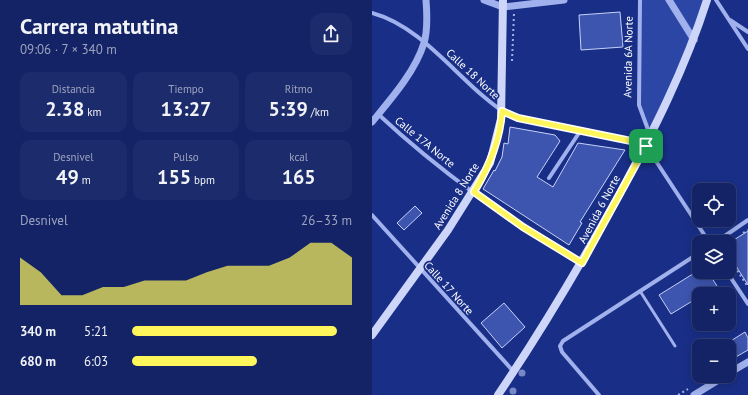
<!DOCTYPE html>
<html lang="es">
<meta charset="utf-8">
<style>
body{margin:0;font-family:"PT Sans",sans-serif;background:#1c2b6b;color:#f1f3f6;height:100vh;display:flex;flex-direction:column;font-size:15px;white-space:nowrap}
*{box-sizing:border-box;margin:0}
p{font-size:13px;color:#9da4bf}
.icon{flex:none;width:22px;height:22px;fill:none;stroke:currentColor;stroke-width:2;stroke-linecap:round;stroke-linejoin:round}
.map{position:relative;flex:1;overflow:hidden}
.sheet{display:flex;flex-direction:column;background:#132365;width:372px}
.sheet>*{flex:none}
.buttons{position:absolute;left:320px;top:183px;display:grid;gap:8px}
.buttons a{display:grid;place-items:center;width:44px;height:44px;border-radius:8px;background:#132365;box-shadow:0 2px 10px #0003,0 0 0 1px #324079;font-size:20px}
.pin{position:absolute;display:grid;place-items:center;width:34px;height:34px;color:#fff;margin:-17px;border-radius:8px;box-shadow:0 2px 6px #0006}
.round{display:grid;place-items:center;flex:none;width:42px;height:42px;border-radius:12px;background:#1c2b6b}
.overview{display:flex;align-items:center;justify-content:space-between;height:68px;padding:0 20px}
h1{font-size:22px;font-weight:600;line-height:30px}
.stats{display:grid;grid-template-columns:repeat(3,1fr);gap:6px;height:68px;padding:4px 20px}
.stats div{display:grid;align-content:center;border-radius:10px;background:#1c2b6b;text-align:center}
.stats b{font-size:20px;font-weight:600}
.stats small{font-size:11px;font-weight:400}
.stats p{font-size:11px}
.chart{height:112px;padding:8px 20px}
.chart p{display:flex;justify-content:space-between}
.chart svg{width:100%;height:72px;margin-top:4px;fill:#fff65c;opacity:.7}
ul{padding:0 20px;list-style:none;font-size:13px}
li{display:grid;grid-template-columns:64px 48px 1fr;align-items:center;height:30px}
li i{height:10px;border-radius:5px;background:#fff65c}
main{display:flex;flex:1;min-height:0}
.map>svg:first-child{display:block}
.green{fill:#2c46a5}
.building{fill:#3e55af;stroke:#c6d1f9}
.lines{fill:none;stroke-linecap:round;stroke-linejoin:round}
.path{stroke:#a0b1ed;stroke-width:2;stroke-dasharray:2 3;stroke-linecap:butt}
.service{stroke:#a0b1ed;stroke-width:3}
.minor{stroke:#a0b1ed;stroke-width:4}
.tertiary{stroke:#a0b1ed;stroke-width:7}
.secondary{stroke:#cdd6f9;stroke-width:8}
.tree{fill:#7888c6}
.route-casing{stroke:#fff;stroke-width:8}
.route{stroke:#fff65c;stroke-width:5}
.labels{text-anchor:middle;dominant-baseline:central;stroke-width:3.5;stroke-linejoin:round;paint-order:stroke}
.street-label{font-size:11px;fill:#fff;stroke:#192f87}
</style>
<main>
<section class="sheet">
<div class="overview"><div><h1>Carrera matutina</h1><p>09:06 · 7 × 340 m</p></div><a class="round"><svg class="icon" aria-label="share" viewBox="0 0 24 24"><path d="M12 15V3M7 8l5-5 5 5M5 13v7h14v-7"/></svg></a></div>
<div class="stats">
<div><p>Distancia</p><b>2.38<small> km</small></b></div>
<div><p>Tiempo</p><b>13:27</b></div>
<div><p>Ritmo</p><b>5:39<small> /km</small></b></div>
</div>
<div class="stats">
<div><p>Desnivel</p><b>49<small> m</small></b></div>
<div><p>Pulso</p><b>155<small> bpm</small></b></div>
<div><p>kcal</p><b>165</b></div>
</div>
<div class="chart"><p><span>Desnivel</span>26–33 m</p>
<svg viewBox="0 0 160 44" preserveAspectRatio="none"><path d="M0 44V15L10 24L20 38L30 38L40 33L50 33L60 29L70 29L80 29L90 24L100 20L110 20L120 20L130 15L140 6L150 6L160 15V44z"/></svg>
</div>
<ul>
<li><b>340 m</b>5:21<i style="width:93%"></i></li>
<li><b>680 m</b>6:03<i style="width:57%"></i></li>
</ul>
</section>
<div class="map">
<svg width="376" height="395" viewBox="0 0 376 395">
<rect width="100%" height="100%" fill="#192f87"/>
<path class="green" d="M 268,0 L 335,0 L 279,137 L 267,105 Z"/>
<path class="building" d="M 248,12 L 251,47 L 209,50 L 207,15 Z
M 138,127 L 183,135 L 188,141 L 165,177 L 181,187 L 206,143 L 253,150 L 208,222 L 210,223 L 197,245 L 111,189 L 122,170 L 123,171 L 130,157 L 132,143 L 136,144 Z
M 43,206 L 50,213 L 32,230 L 25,223 Z
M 376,231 L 376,285 L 357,255 L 357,243 Z
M 324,272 L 336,272 L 345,286 L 332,294 L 327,294 L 327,297 L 299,314 L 287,295 Z
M 132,303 L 153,327 L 130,348 L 109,323 Z
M 373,332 L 376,338 L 376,350 L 357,361 L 357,342 Z"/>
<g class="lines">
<path class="path" d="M 140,61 L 142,13
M 371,233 L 376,230
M 357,258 L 376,287
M 306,395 L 316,389"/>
<path class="service" d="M 268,291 L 303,346"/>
<path class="minor" d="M 268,0 L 267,105 L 278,135
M 344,0 L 376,49
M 0,13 C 55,28 91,88 138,116 L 264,141 L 274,146 L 337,242
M 358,20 L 376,32
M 6,114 C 65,169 139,223 209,263
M 177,178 L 209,130
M 0,215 L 142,372
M 344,242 L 376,220
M 355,272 L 376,304
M 227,395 L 190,352 L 188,346 L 191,341 L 327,253"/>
<path class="tertiary" d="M 112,0 L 131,7 L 192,0
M 297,0 L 322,40
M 0,122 C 19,99 43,72 52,43 C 56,30 55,13 54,0
M 357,373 L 376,362
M 322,395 L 353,376"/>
<path class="secondary" d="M 0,335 L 76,230 L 118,163 L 129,119 L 131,0
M 126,395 C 170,330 209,264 247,195 C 281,132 313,69 335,0"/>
</g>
<g class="tree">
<circle cx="150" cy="373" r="3.5"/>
<circle cx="141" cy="391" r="3.5"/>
</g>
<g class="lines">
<defs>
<path id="route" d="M 130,111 L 146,118 L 264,142 L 274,146 L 210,263 L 151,227 L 102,192 C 117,167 128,141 130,111 Z"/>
</defs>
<use href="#route" class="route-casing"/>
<use href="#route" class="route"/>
</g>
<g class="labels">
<g class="street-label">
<text transform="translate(256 57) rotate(-89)">Avenida 6A Norte</text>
<text transform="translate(101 74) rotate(43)">Calle 18 Norte</text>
<text transform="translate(53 142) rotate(39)">Calle 17A Norte</text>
<text transform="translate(84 196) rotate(-58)">Avenida 8 Norte</text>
<text transform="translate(227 209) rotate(-62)">Avenida 6 Norte</text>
<text transform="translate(77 288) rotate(48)">Calle 17 Norte</text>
</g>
</g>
</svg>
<div class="buttons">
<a><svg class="icon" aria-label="locate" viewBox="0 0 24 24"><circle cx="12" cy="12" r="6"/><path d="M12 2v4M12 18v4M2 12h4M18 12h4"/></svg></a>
<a><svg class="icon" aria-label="layers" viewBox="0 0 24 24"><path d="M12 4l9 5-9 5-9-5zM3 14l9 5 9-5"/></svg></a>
<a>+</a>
<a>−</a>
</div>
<div class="pin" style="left:274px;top:146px;background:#1e9e55"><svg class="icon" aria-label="arrive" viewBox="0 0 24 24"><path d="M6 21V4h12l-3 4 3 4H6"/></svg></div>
</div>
</main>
